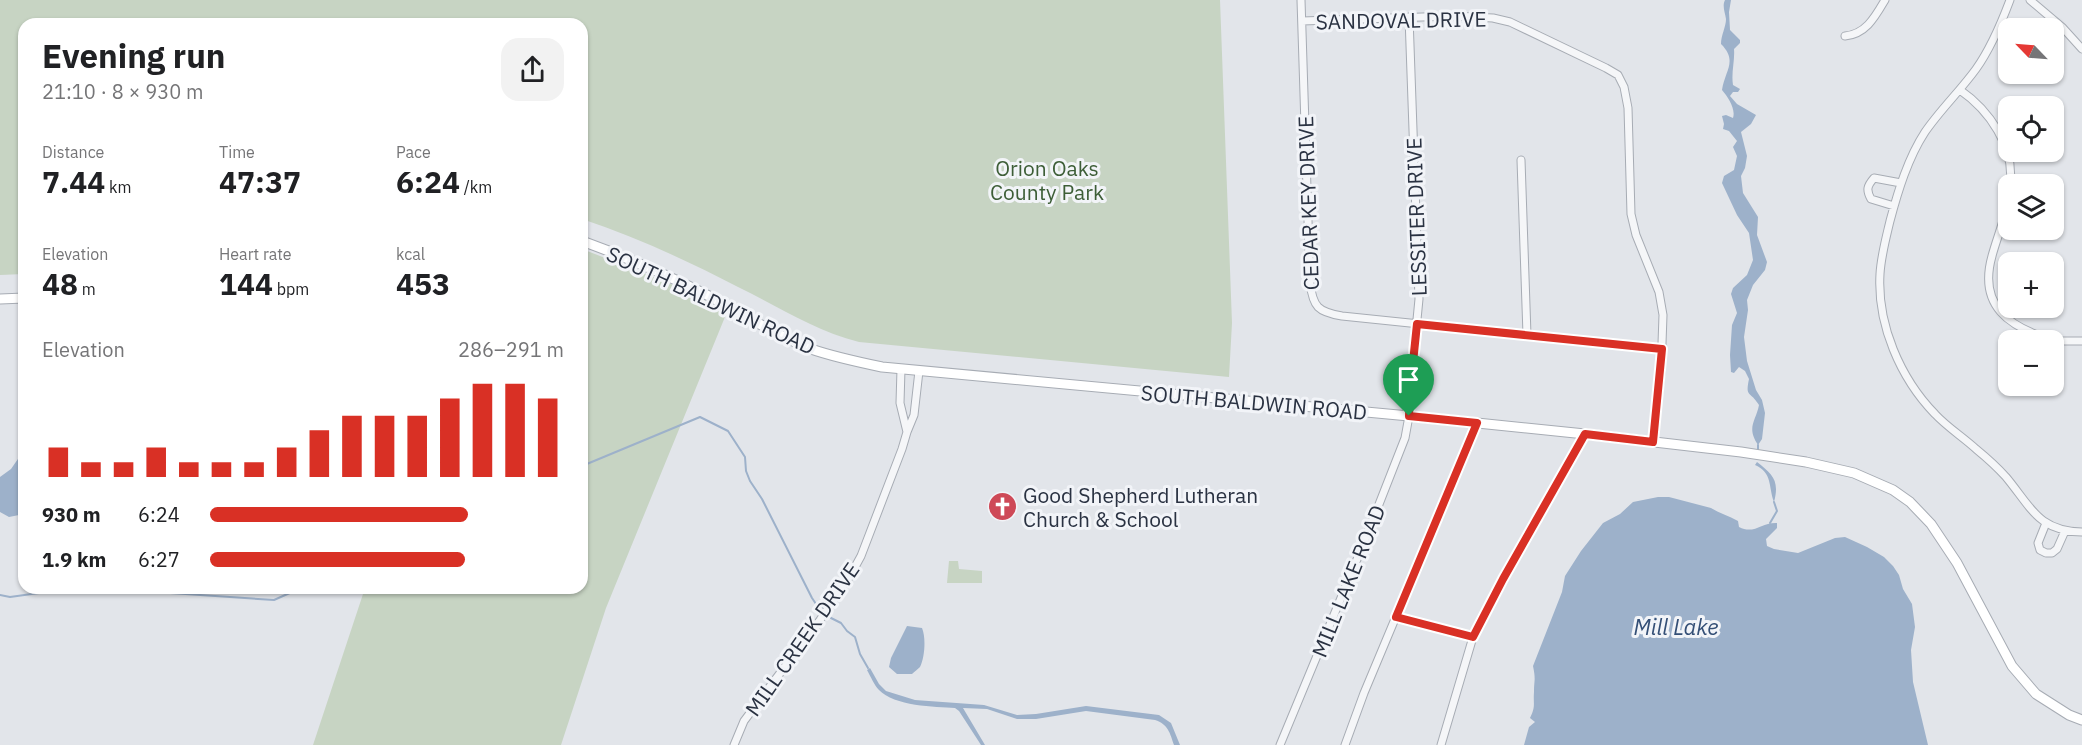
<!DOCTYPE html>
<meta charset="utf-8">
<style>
body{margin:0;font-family:"IBM Plex Sans",sans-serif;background:#f2f2f2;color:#202124;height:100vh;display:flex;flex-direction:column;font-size:22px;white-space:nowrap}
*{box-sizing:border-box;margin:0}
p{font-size:20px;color:#757577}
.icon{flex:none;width:33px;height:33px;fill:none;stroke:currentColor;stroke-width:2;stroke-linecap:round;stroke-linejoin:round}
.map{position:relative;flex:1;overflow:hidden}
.panel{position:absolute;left:18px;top:18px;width:570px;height:576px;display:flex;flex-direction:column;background:#fff;border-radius:18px;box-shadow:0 2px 4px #0004}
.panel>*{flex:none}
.needle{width:39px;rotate:295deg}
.controls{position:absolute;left:1998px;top:18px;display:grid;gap:12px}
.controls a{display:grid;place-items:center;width:66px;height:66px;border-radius:12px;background:#fff;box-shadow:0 2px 4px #0004;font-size:30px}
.pin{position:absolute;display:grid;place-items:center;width:51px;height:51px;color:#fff;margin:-62px -26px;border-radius:50% 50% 50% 0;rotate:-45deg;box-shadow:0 0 6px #0007}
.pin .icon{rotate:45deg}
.round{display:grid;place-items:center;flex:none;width:63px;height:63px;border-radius:18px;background:#f2f2f2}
.head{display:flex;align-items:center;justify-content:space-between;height:102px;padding:0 24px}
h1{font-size:33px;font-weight:800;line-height:45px}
.stats{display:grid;grid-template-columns:repeat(3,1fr);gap:9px;height:102px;padding:6px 24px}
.stats div{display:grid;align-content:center}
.stats b{font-size:30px;font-weight:800}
.stats small{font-size:16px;font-weight:400}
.stats p{font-size:16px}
.chart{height:168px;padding:12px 24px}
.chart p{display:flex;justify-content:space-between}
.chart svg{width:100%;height:108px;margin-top:6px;stroke:#d93025;stroke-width:6}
ul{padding:0 24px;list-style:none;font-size:20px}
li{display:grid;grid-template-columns:96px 72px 1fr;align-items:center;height:45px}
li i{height:15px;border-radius:8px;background:#d93025}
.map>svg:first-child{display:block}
.green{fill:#c7d4c3}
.water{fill:#9db1ca}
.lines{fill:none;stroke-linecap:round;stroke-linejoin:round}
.stream{stroke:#9db1ca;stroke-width:2}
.street-casing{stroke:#a7acb4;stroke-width:9}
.secondary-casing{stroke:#a7acb4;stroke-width:11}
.street{stroke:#f5f6f8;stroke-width:7}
.secondary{stroke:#fff;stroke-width:9}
.route-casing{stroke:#fff;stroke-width:12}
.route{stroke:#d93025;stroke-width:8}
.labels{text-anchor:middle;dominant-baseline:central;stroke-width:6;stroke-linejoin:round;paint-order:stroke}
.street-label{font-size:21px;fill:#2a3242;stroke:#f2f4f8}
.park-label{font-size:21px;fill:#3d5e37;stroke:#f2f4f8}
.poi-label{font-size:21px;fill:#2a3242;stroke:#f2f4f8;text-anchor:start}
.water-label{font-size:22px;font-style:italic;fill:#344f76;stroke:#f2f4f8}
</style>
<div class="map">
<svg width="2082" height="745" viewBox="0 0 2082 745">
<rect width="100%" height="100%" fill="#e2e5ea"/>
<path class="green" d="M 0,0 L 1220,0 L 1232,323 L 1229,377 L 859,342 C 815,331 779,307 738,287 C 688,261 636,237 582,219 L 582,24 L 24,24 L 24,274 L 0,275 Z
M 582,249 L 667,282 L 727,312 L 606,608 L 561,745 L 313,745 L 365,588 L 582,588 Z
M 949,561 L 958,561 L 959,569 L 982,571 L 982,583 L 947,583 Z"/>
<path class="water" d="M 1725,0 L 1731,0 L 1729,12 L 1730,30 L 1740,40 L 1740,43 L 1734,49 C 1735,61 1731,73 1733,85 L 1740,89 L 1738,92 L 1733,92 L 1730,96 L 1737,104 L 1756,115 L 1751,124 L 1741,132 L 1747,156 L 1745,168 L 1741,176 L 1743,193 L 1758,217 L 1757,235 L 1767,262 L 1765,270 L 1753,285 L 1747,300 L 1748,310 L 1744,337 L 1747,361 L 1756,390 L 1762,400 L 1765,413 L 1762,439 L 1758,445 C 1746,427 1756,421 1759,405 C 1750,390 1745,398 1749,379 L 1745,371 L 1739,367 L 1734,373 L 1731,372 L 1730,355 L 1732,325 L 1737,313 L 1731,294 L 1733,288 L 1747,275 L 1753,260 L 1749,233 L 1737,215 L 1722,183 L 1724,176 L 1734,170 L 1737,156 L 1733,147 L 1737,141 L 1729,131 L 1723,129 L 1724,124 L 1722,116 L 1726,115 L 1733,118 C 1736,109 1728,97 1722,90 C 1725,70 1738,61 1721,44 C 1721,35 1726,27 1726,19 C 1725,12 1722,6 1725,0 Z
M 20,456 L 24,456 L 24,514 L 9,517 L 0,512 L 0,477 L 11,469 Z
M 1757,462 C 1772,474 1780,480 1774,502 C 1768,486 1773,473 1755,465 Z
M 1658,497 L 1669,497 L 1711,508 C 1719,513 1729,516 1738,521 L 1739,527 C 1754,535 1762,522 1777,523 L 1777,528 L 1766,539 L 1767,546 L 1774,549 L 1798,553 L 1835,538 L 1845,537 L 1867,547 L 1884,557 L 1893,566 L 1899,575 L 1903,589 L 1912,604 L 1915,627 L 1911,650 L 1913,682 L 1928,745 L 1524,745 L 1529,727 L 1535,722 L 1530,718 C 1536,706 1533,704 1534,692 C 1534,679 1536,681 1533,666 L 1562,592 L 1565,576 L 1581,551 L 1603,523 L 1620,514 L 1633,502 Z
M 907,626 L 922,628 C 926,637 925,657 920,667 C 918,669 915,671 912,674 L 897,674 L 889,667 L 891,658 Z
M 870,668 L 879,684 L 886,691 L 915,700 L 984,705 L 1017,715 L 1036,714 L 1086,706 L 1159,715 L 1171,723 L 1180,745 L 1174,745 C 1170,733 1168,724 1155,720 L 1086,711 L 1036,719 L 1017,719 L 987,709 L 963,708 L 985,745 L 981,745 L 959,711 L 955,708 C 935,707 894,706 879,690 C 874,685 871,677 867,670 Z"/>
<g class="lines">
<path class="stream" d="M 1758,453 L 1758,445
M 582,466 L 700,417 L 728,431 L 745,457 L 746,471 L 750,481 L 762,499 L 812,598 L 816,604 L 823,607 L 829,617 L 841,623 L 847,631 L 855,637 L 860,654 L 868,668
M 1770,523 L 1777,511 L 1774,502
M 96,588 L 274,600 L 301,588
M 0,595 L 10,597 L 75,588"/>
<defs>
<path id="street" d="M 1301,0 L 1310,283 C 1313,307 1318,312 1342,316 L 1662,349
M 2010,0 C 2001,24 1991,48 1976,69 C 1960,91 1940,110 1925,132 C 1908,158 1898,191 1890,221 C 1886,238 1881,256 1880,274 C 1877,324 1900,378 1935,414 C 1947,427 1963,437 1976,449 C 1987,458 1997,467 2006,477 C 2031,507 2038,531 2082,532
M 2030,0 L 2063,28 L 2082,49
M 1302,21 L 1452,16 L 1493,18 L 1510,22 L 1606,68 L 1618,75 L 1624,87 L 1628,108 L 1631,214 L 1636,235 L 1659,292 L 1663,315 L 1661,372 L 1653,442
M 1845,36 C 1866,34 1875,17 1885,0
M 1960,90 C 1989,110 2015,147 2010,184
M 1521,160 L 1527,335
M 2008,198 C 2006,217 1997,237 1992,256 C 1978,306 2009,327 2052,340
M 1894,206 L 1871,199 C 1866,190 1867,186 1874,178 L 1901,183
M 2054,341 L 2082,341
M 901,369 L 900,403 L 907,432
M 2046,523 L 2038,543 L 2040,550 L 2046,553 L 2052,553 L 2057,549 L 2065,531
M 1396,617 L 1473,637
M 734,745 L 744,721 L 820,620 L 850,576 L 861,556 L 902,449 L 907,432 L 914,415 L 919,371
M 1280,745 L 1365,540 L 1405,438 L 1409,416 L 1410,391 L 1419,299 L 1409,17
M 1345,745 L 1364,693 L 1477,423
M 1441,745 L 1473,637 L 1530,531 L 1585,434"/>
<path id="secondary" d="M 582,241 C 626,257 667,275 709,296 C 743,314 775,335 811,349 C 834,357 858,362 882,367 L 1409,416 L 1585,434 L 1741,452 L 1806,462 L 1854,473 L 1893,490 L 1910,502 L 1931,524 L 1957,563 L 2012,666 L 2036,694 L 2069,715 L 2082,720
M 0,299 L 24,298"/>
</defs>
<use href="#street" class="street-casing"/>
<use href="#secondary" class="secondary-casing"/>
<use href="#street" class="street"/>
<use href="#secondary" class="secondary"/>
</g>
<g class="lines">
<defs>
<path id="route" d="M 1417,324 L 1662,349 L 1653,442 L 1585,434 L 1503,579 L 1473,637 L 1396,617 L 1477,423 L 1409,416 L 1410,391 Z"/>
</defs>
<use href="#route" class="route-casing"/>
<use href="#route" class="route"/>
</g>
<defs>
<symbol id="church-disc" viewBox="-11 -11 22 22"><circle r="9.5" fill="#ce4957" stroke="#f2f4f8"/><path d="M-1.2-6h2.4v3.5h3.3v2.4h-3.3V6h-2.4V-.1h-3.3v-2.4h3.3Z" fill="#fff"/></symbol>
</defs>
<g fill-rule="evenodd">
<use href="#church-disc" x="986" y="490" width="33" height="33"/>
</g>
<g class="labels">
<g class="street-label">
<text transform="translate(1401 20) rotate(-1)">SANDOVAL DRIVE</text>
<text transform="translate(1308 203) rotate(-92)">CEDAR KEY DRIVE</text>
<text transform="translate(1416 217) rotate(-92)">LESSITER DRIVE</text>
<text transform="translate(711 300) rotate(25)">SOUTH BALDWIN ROAD</text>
<text transform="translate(1254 402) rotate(5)">SOUTH BALDWIN ROAD</text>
<text transform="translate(1348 581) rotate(-68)">MILL LAKE ROAD</text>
<text transform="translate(802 639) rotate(-55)">MILL CREEK DRIVE</text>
</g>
<g class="park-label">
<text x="1047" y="168">Orion Oaks<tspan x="1047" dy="24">County Park</tspan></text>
</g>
<g class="poi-label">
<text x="1023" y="495">Good Shepherd Lutheran<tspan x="1023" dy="24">Church &amp; School</tspan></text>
</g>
<g class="water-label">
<text x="1676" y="626">Mill Lake</text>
</g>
</g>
</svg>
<div class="controls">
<a><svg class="needle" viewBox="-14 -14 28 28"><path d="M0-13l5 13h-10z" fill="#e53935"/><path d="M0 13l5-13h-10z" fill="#757577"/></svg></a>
<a><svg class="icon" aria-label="locate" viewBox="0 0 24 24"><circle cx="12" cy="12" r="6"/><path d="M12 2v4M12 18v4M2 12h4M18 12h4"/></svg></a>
<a><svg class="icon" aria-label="layers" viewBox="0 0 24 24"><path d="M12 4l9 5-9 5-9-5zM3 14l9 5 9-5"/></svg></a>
<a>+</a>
<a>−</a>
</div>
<div class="pin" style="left:1409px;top:416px;background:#1e9e55"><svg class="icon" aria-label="arrive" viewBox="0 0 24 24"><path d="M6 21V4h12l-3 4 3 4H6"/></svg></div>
<section class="panel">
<div class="head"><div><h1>Evening run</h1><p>21:10 · 8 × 930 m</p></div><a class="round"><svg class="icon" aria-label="share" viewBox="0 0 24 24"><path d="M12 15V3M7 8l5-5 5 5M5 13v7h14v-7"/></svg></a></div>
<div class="stats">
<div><p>Distance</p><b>7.44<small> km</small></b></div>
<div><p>Time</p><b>47:37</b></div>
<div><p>Pace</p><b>6:24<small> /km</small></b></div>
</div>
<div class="stats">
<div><p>Elevation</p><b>48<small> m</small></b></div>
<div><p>Heart rate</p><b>144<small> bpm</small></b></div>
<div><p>kcal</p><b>453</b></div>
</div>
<div class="chart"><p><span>Elevation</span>286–291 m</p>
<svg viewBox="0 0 160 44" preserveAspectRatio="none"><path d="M5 44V32M15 44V38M25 44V38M35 44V32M45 44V38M55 44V38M65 44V38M75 44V32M85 44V25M95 44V19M105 44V19M115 44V19M125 44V12M135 44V6M145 44V6M155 44V12"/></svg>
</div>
<ul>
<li><b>930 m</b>6:24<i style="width:73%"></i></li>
<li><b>1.9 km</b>6:27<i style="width:72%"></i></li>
</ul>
</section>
</div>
